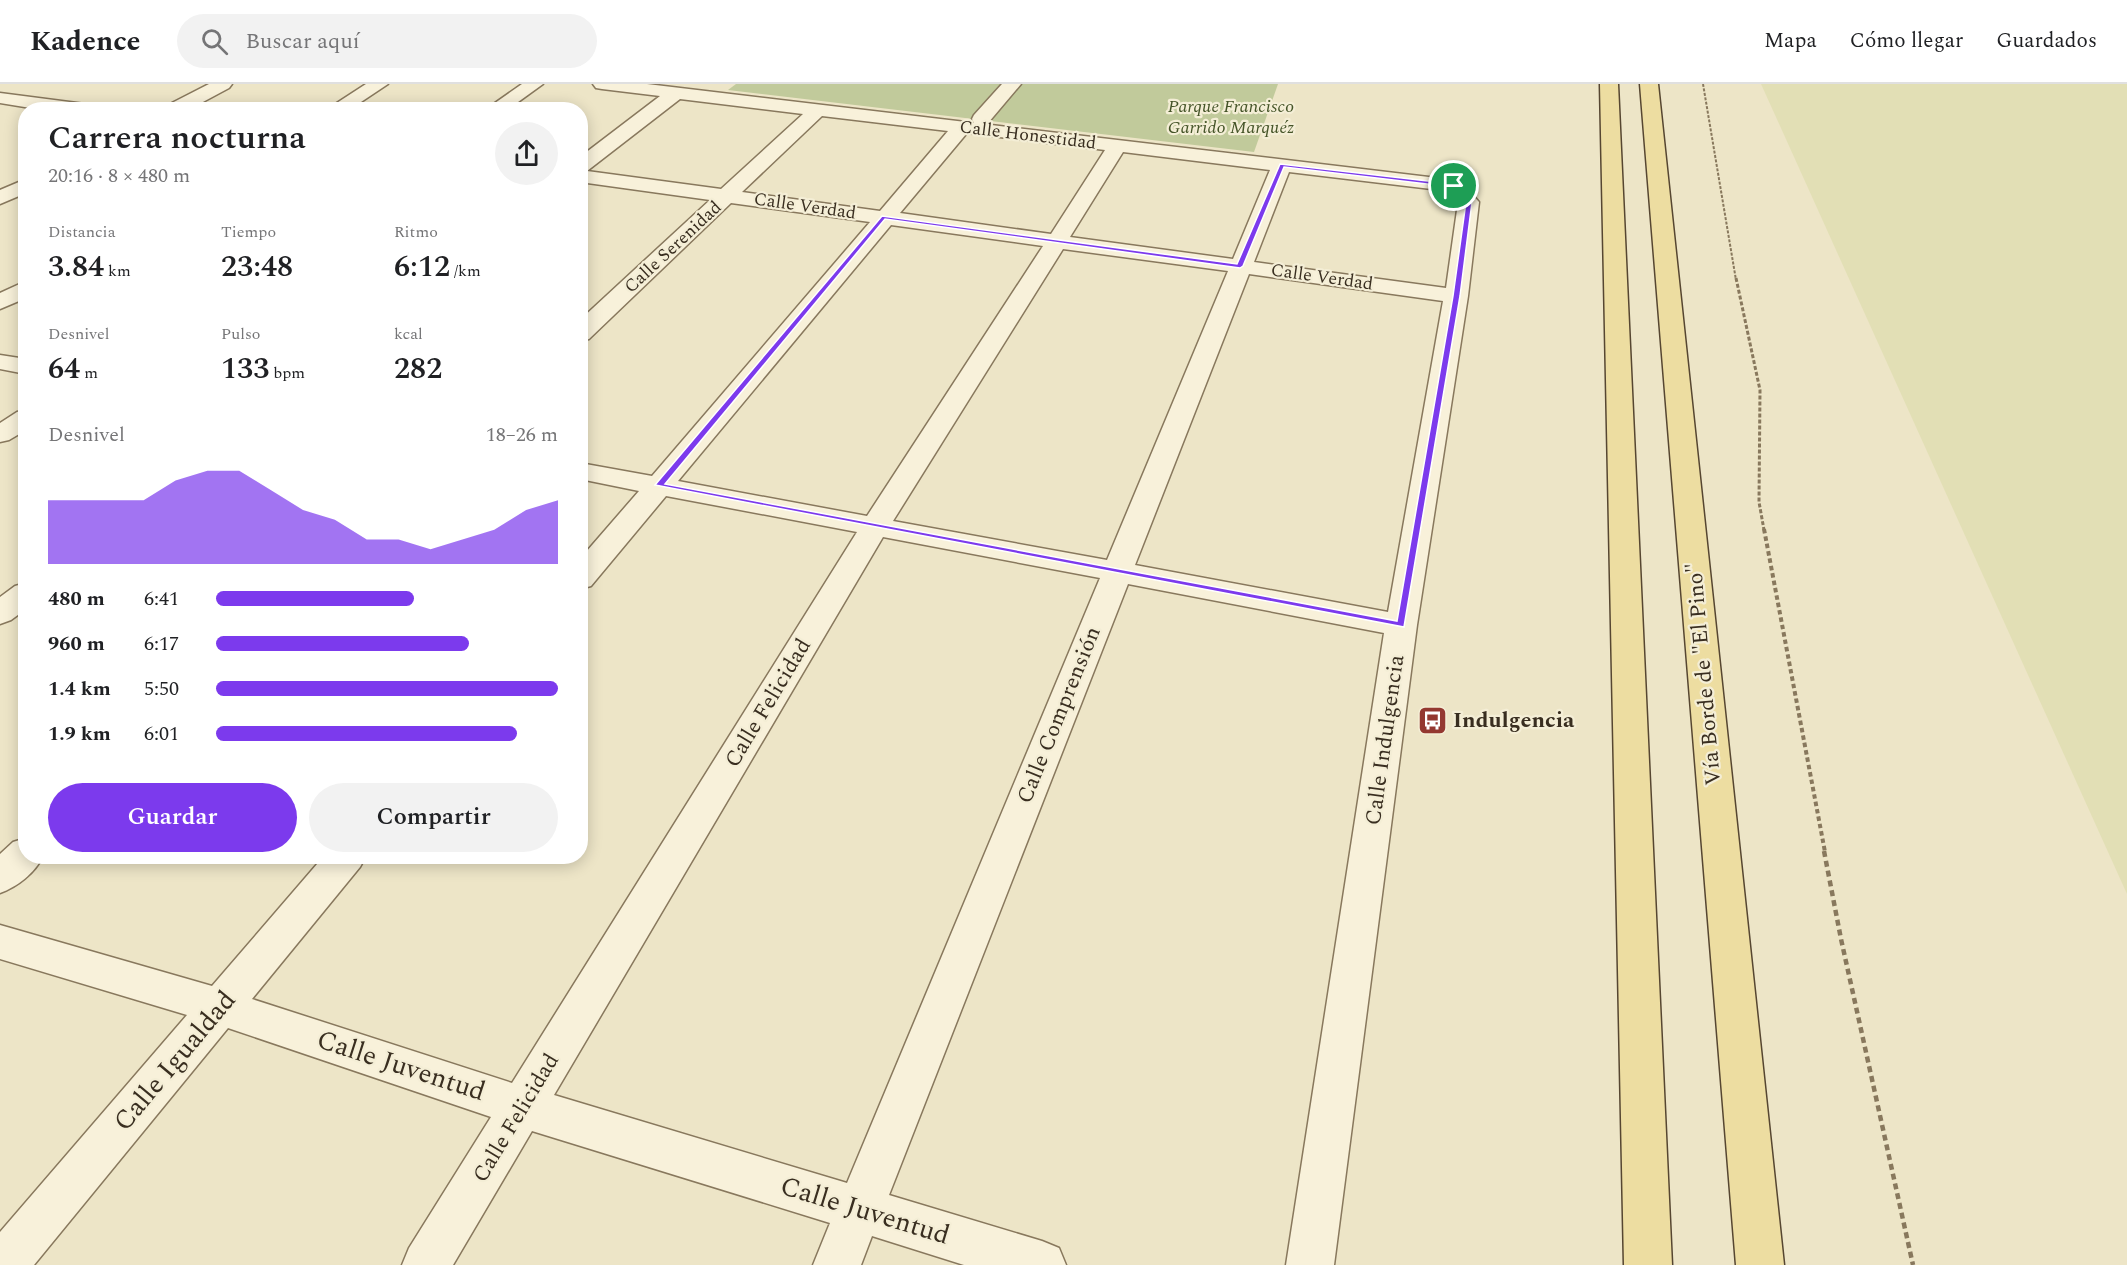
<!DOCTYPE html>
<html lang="es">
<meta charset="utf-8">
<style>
body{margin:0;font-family:Spectral,serif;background:#f2f2f2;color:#202124;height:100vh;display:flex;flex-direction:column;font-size:22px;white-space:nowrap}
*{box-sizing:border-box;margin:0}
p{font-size:20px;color:#757577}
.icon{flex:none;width:33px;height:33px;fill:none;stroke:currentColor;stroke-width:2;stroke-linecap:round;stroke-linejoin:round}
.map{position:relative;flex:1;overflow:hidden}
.details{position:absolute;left:18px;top:18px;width:570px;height:762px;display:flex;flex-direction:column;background:#fff;border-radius:24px;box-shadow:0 3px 15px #0003}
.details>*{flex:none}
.pin{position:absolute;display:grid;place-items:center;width:51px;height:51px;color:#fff;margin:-26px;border:3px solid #fff;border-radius:50%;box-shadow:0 2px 6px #0007}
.round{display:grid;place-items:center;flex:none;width:63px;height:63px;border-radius:32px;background:#f2f2f2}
.headline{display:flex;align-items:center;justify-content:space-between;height:102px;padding:0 30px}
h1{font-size:33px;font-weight:600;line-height:45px}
.stats{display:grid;grid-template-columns:repeat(3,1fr);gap:9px;height:102px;padding:6px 30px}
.stats div{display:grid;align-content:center}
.stats b{font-size:30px;font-weight:600}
.stats small{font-size:16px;font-weight:400}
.stats p{font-size:16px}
.chart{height:168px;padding:12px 30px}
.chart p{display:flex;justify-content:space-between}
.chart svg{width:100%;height:108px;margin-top:6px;fill:#7c3aed;opacity:.7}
.action{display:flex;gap:12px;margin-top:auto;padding:12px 30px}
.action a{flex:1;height:69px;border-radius:36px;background:#7c3aed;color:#fff;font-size:24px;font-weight:600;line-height:69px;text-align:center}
.action a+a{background:#f2f2f2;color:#202124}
ul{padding:0 30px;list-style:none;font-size:20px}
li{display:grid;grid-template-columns:96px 72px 1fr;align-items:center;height:45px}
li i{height:15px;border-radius:8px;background:#7c3aed}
header{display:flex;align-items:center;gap:36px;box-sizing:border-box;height:84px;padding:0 30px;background:#fff;border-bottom:2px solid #e0e0e0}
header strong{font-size:28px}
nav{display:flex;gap:33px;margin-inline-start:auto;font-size:21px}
.search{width:420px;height:54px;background:#f2f2f2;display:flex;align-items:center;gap:15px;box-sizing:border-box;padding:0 21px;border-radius:33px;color:#757577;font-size:22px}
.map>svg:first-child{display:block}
.farmland{fill:#e2dfb5}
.green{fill:#c1ca9b}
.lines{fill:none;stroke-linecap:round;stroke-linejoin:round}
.minor-casing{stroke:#88785d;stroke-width:3}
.major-casing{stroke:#564631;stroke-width:3}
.path-far3{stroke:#88785d;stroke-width:2;stroke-dasharray:3 1.5;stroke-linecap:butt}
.path-far2{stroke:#88785d;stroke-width:3;stroke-dasharray:4 2;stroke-linecap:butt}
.path-far1{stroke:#88785d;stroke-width:4;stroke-dasharray:4.5 3;stroke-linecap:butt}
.path{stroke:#88785d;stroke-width:4.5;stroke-dasharray:6 4;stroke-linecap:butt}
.minor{fill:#f8f1da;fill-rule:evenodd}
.major{fill:#eddda1;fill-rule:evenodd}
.route{fill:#7c3aed;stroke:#fff;stroke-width:1.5;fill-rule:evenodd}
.labels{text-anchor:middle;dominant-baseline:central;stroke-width:4.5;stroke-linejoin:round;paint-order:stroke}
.far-park-label{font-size:18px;font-style:italic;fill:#455428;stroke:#f4eed6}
.far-street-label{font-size:18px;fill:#392e20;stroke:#f4eed6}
.street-label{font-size:22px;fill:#392e20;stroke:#f4eed6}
.poi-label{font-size:22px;font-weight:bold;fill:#392e20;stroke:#f4eed6;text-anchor:start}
.near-street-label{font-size:27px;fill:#392e20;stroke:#f4eed6}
</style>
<header>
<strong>Kadence</strong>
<div class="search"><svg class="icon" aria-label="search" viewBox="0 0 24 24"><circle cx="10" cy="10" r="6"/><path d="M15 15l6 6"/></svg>Buscar aquí</div>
<nav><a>Mapa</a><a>Cómo llegar</a><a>Guardados</a></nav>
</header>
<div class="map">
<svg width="2127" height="1181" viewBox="0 0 2127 1181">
<rect width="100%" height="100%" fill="#ede5c7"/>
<path class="farmland" d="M 1761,0 L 2127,0 L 2127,810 Z"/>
<path class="green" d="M 736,0 L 1278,0 L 1254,68 L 728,6 Z"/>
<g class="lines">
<defs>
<path id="minor" d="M 209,0 L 232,0 L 229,4 L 188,26 L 164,26 L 166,22 Z
M 366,0 L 388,0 L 349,26 L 326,26 Z
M 522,0 L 543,0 L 507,26 L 485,26 Z
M 593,0 L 647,0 L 974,39 L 972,35 L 974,31 L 1002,0 L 1021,0 L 988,39 L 983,40 L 1454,96 L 1461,98 L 1479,118 L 1468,212 L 1417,541 L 1334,1181 L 1286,1181 L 1384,549 L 1128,500 L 889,1111 L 1042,1157 L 1059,1164 L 1066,1181 L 964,1181 L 872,1152 L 861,1181 L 813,1181 L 830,1139 L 532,1047 L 453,1181 L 402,1181 L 409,1164 L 491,1033 L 228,944 L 34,1181 L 0,1181 L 0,1148 L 187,931 L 0,875 L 0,841 L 212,902 L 324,772 L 366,772 L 360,783 L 252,915 L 512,999 L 857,448 L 666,412 L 591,502 L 580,505 L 580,475 L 639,407 L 580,395 L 580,379 L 652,392 L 870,138 L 731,119 L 589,255 L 580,257 L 580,236 L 710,116 L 580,98 L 580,73 L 660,12 L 602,5 L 596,4 ZM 680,15 L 803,30 L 721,105 L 587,87 ZM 822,32 L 948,47 L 880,127 L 742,108 ZM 967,49 L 1105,66 L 1051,150 L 900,129 ZM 1123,68 L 1270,86 L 1233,175 L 1070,153 ZM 1289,88 L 1448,107 L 1458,119 L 1446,204 L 1254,178 ZM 891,141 L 1043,162 L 867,432 L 678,397 ZM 1063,165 L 1228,187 L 1107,476 L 893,437 ZM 1249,190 L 1443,217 L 1388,528 L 1135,481 ZM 883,453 L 1100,494 L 847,1099 L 554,1011 Z
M 0,9 L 85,20 L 92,22 L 94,26 L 43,26 L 0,19 Z
M 26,95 L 26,109 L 0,120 L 0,106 Z
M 26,197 L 26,214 L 0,225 L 0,209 Z
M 0,271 L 26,275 L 26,290 L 0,285 Z
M 26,326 L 26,346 L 9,356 L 0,358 L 0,339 L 17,328 Z
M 26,499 L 26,525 L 11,536 L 0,540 L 0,513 L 15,502 Z
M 26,754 L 26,772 L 43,772 C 35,789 17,803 0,809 L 0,770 L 13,758 Z"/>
<path id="major" d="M 1600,0 L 1618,0 L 1672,1181 L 1624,1181 Z
M 1640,0 L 1658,0 L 1784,1181 L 1736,1181 Z"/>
</defs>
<use href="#minor" class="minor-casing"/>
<use href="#major" class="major-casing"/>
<path class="path-far3" d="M 1703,0 L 1736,196"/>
<path class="path-far2" d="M 1736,194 L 1760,306 L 1759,418 L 1764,446"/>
<path class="path-far1" d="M 1764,445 L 1825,768"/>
<path class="path" d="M 1824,767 L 1841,855 L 1913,1181"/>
<use href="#minor" class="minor"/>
<use href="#major" class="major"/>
</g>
<path class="route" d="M 1280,80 L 1454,100 L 1472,118 L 1460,212 L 1404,543 L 655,401 L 882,132 L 1237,180 ZM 1284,83 L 1452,103 L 1466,118 L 1453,212 L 1397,537 L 665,400 L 885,135 L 1240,184 L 1243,182 Z"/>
<defs>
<symbol id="bus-square" viewBox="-11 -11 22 22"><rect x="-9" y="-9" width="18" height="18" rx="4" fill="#943830" stroke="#f4eed6"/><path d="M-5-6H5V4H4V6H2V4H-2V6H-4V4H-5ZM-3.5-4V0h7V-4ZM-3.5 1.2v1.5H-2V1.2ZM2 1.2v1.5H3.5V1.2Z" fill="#fff"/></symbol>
</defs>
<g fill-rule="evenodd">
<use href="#bus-square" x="1416" y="620" width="33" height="33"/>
</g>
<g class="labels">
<g class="far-park-label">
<text x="1231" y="22">Parque Francisco<tspan x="1231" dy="21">Garrido Marquéz</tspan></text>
</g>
<g class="far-street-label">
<text transform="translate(1028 51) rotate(7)">Calle Honestidad</text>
<text transform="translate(805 122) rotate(8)">Calle Verdad</text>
<text transform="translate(673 163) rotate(-43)">Calle Serenidad</text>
<text transform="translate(1322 193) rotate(8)">Calle Verdad</text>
</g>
<g class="street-label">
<text transform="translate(1704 590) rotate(-95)">Vía Borde de "El Pino"</text>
<text transform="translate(768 619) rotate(-59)">Calle Felicidad</text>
<text transform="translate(1059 631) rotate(-68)">Calle Comprensión</text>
<text transform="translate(1385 656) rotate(-82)">Calle Indulgencia</text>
<text transform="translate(516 1034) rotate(-59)">Calle Felicidad</text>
</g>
<g class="poi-label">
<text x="1453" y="636">Indulgencia</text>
</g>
<g class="near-street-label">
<text transform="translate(175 977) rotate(-50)">Calle Igualdad</text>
<text transform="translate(401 982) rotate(18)">Calle Juventud</text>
<text transform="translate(865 1127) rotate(17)">Calle Juventud</text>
</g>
</g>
</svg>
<div class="pin" style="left:1454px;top:102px;background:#1e9e55"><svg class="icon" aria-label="arrive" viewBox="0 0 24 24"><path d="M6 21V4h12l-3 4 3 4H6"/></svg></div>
<section class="details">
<div class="headline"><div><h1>Carrera nocturna</h1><p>20:16 · 8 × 480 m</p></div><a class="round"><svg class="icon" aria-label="share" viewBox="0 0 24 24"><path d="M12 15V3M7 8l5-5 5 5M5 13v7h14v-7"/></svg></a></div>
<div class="stats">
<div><p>Distancia</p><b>3.84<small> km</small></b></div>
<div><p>Tiempo</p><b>23:48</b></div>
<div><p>Ritmo</p><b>6:12<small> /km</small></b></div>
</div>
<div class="stats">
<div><p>Desnivel</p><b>64<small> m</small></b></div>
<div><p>Pulso</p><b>133<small> bpm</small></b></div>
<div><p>kcal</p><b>282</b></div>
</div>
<div class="chart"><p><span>Desnivel</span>18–26 m</p>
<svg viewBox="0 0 160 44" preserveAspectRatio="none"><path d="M0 44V18L10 18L20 18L30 18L40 10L50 6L60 6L70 14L80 22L90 26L100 34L110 34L120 38L130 34L140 30L150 22L160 18V44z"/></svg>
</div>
<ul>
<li><b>480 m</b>6:41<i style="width:58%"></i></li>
<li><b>960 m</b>6:17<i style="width:74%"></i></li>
<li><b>1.4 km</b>5:50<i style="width:100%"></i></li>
<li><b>1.9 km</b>6:01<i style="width:88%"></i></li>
</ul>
<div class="action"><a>Guardar</a><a>Compartir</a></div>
</section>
</div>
